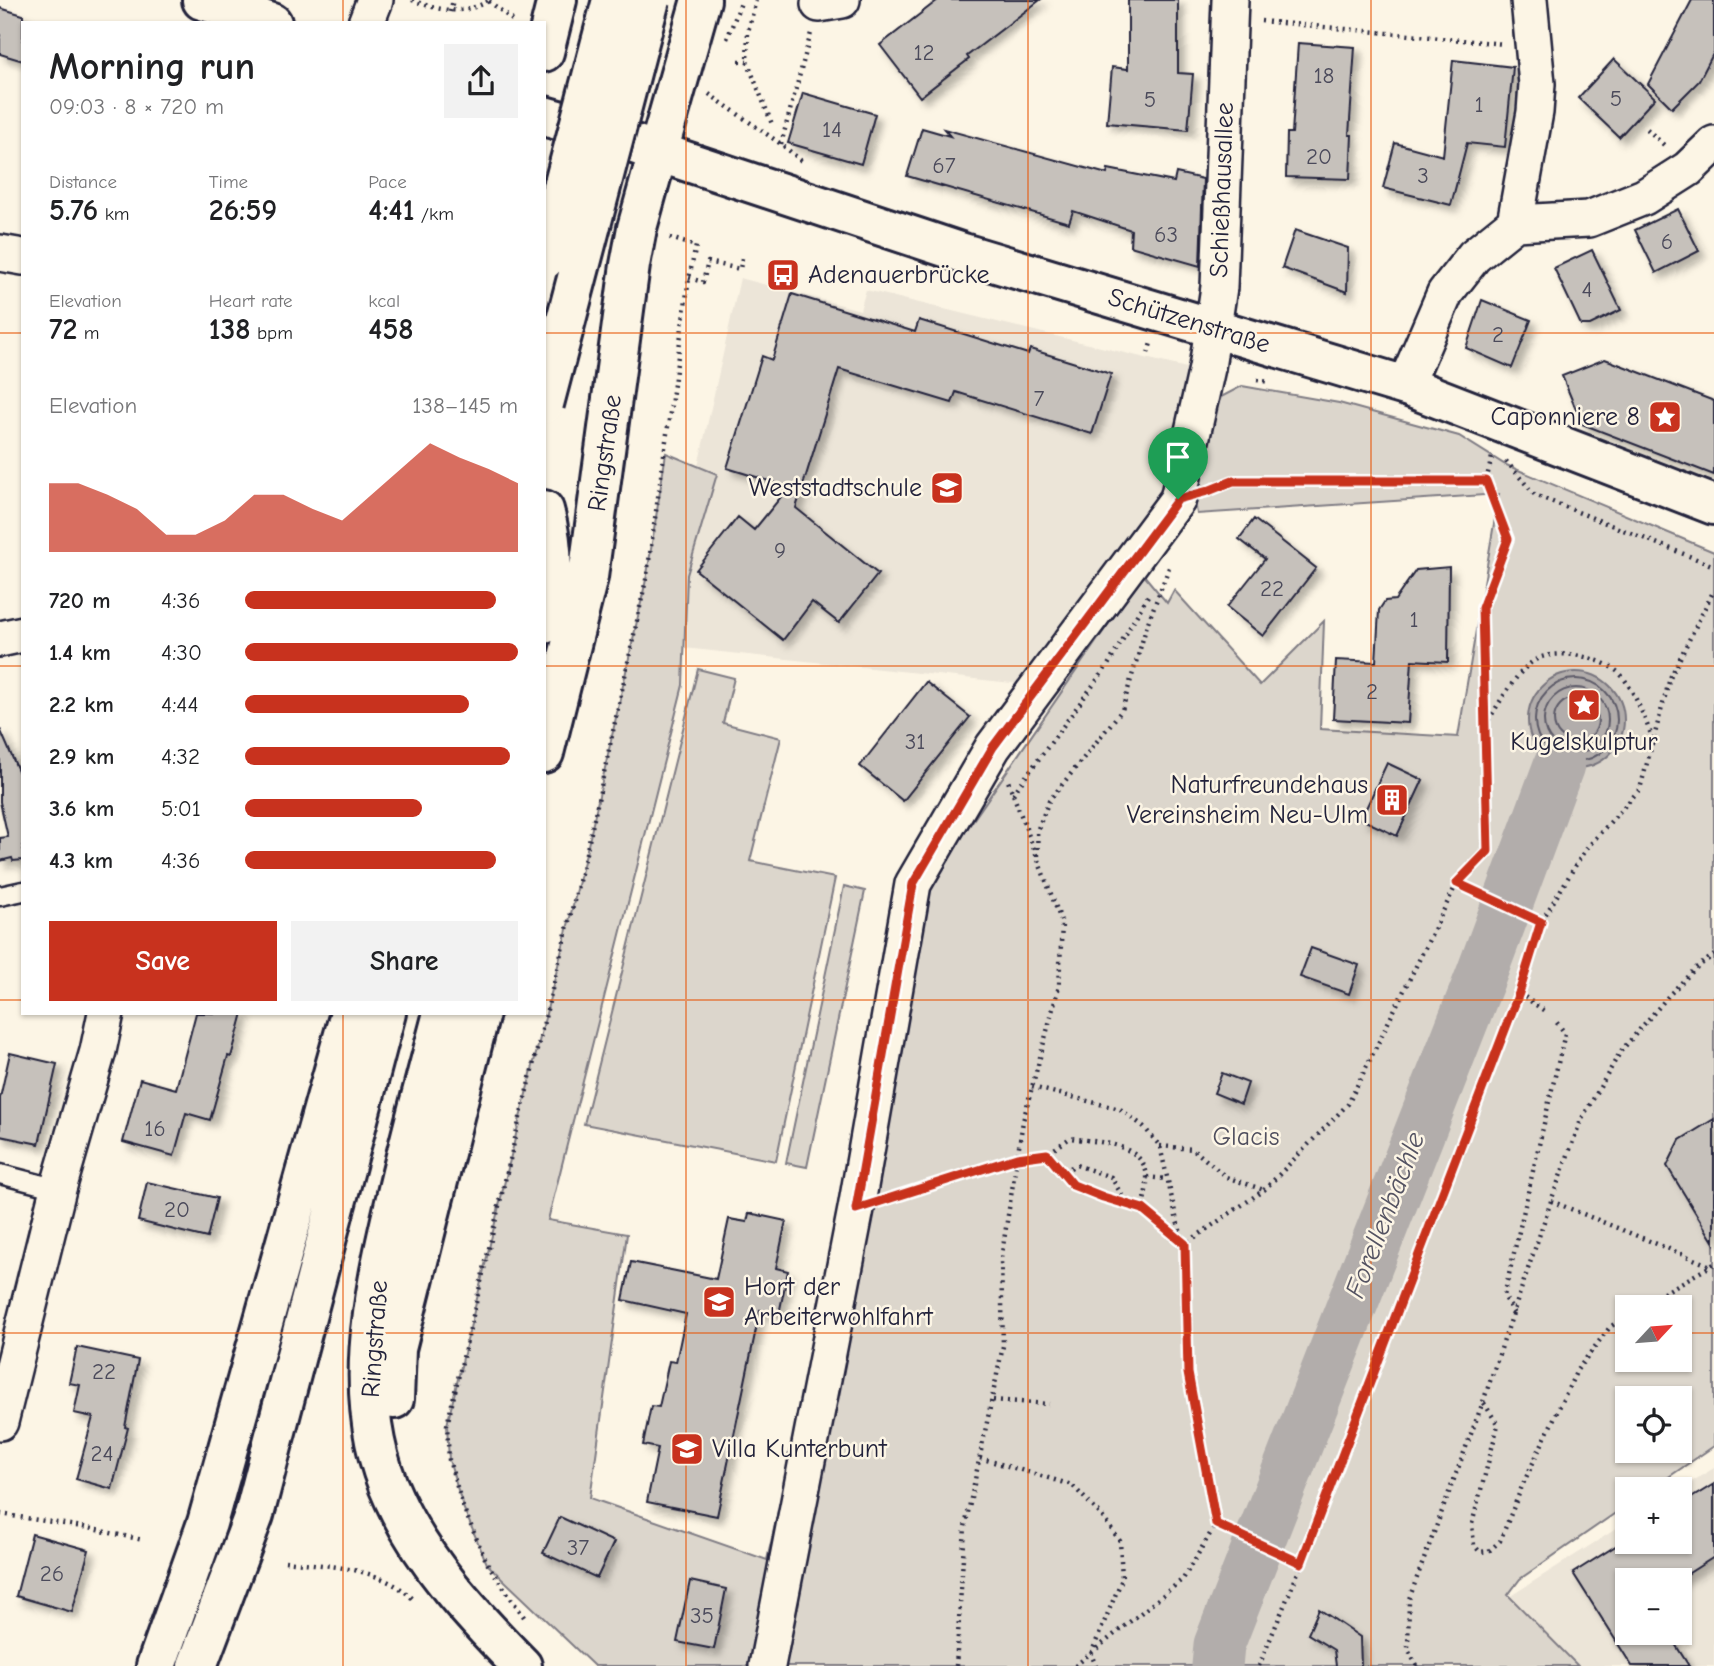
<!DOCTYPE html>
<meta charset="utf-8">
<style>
body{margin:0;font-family:"Comic Neue",sans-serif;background:#f2f2f2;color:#202124;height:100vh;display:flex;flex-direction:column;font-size:26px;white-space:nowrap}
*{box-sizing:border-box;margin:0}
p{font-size:23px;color:#757577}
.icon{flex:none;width:38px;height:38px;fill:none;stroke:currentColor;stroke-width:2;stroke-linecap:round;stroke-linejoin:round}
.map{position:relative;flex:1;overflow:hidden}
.side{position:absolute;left:21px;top:21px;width:525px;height:994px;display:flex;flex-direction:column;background:#fff;border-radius:0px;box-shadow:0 2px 5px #0004}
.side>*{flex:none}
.needle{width:46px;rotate:64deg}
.tools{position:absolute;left:1615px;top:1295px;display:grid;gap:14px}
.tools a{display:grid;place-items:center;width:77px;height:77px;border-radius:0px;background:#fff;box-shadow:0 2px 5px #0004;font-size:35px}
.pin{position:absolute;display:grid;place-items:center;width:60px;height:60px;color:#fff;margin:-72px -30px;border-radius:50% 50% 50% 0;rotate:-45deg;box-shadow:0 0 7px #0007}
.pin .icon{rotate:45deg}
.round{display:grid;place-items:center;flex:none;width:74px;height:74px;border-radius:0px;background:#f2f2f2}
.overview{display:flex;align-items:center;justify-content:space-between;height:119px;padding:0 28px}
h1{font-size:38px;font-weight:700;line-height:52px}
.stats{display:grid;grid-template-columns:repeat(3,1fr);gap:10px;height:119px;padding:7px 28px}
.stats div{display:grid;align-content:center}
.stats b{font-size:30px;font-weight:700}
.stats small{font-size:19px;font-weight:400}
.stats p{font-size:19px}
.chart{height:196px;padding:14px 28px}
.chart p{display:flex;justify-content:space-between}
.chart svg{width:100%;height:126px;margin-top:7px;fill:#c8321e;opacity:.7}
.button{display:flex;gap:14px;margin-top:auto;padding:14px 28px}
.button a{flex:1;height:80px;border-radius:0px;background:#c8321e;color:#fff;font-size:28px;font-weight:700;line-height:80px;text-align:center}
.button a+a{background:#f2f2f2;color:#202124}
ul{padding:0 28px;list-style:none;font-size:23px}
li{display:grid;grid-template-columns:112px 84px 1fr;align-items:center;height:52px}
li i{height:18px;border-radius:9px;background:#c8321e}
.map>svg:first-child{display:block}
.built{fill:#ece5d8;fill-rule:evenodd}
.green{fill:#dcd6cc;stroke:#7f7c84;stroke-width:2;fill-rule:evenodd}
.water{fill:#b2adab;stroke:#78757e;stroke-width:2}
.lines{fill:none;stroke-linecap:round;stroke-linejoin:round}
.shore{stroke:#5c5a68;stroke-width:2}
.river{stroke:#b2adab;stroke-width:51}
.building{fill:#c6c1bb;stroke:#22223b;stroke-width:2;filter:url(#shadow)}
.lane-casing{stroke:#22223b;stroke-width:23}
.street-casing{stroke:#22223b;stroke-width:40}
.secondary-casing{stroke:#22223b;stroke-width:44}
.highway-casing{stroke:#22223b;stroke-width:44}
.path{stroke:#22223b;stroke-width:4.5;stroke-dasharray:2 5;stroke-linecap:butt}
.lane{stroke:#fcf5e5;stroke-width:18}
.street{stroke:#fcf5e5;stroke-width:35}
.secondary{stroke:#fcf5e5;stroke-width:38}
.highway{stroke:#fcf5e5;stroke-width:38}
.highway-bridge-casing{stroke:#22223b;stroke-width:44;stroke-linecap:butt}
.highway-bridge{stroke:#fcf5e5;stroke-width:38}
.route-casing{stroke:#fff;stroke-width:14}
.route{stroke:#c8321e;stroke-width:9}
.grid{fill:none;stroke:#e8590c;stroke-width:2;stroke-opacity:0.55}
.labels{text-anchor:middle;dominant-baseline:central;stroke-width:5;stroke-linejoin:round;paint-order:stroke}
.number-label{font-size:23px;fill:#4b4a5b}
.street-label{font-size:26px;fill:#22223b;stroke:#fcf5e5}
.poi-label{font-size:26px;fill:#22223b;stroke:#fcf5e5;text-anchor:start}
.park-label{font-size:26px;fill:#504f5f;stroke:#fcf5e5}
.water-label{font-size:28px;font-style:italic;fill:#545362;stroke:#fcf5e5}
</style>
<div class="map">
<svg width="1714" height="1666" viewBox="0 0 1714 1666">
<defs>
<filter id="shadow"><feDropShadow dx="6" dy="6" stdDeviation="3.5" flood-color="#0004"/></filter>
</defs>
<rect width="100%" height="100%" fill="#fcf5e5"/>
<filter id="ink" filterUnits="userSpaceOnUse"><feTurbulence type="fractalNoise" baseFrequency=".0143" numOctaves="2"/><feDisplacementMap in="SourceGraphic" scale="14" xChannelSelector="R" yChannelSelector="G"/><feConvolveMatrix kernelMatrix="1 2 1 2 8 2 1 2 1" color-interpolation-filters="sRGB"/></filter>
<g filter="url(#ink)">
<path class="built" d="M 740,278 L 860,310 L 866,290 L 1199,371 L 1184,477 L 1039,686 L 684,648 L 687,575 L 717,475 L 698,466 Z
M 1714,1468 L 1714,1666 L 1578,1666 L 1509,1597 L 1627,1522 L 1628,1542 L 1680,1542 L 1680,1489 ZM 1628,1580 L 1680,1580 L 1680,1633 L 1628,1633 Z"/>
<path class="green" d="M 1242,386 L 1339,403 L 1459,436 L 1504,464 L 1714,552 L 1714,1446 L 1651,1489 L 1628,1489 L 1627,1505 L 1520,1579 L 1508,1595 L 1578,1666 L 594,1666 L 487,1564 L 463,1507 L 449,1460 L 447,1425 L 518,1126 L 590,837 L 647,575 L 666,453 L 717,474 L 687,575 L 683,685 L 548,1220 L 627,1234 L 590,1498 L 767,1560 L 835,1258 L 927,887 L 1143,574 L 1167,603 L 1174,590 L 1260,685 L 1324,621 L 1320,729 L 1458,737 L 1499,494 L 1197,514 L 1191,474 L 1221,397 ZM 1628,1307 L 1680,1307 L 1680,1360 L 1628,1360 ZM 1628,1398 L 1680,1398 L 1680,1451 L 1628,1451 Z
M 698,669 L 734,678 L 723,723 L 781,738 L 750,861 L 835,878 L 776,1161 L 584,1124 Z
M 844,886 L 865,891 L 807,1167 L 786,1163 Z"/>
<path class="water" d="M1528 720a48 48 0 1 1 96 0a48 48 0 1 1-96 0Z"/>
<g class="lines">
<path class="shore" d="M1535 720a41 41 0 1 1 82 0a41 41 0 1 1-82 0Z
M1544 720a32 32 0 1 1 64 0a32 32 0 1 1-64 0Z
M1554 720a22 22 0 1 1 44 0a22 22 0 1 1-44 0Z"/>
<path class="river" d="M 1217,1666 L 1219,1645 L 1480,978 L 1559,765"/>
</g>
<path class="building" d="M 938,0 L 1040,0 L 967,56 L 969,59 L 920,97 L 880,45 Z
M 1128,0 L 1178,0 L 1178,73 L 1193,74 L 1188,130 L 1107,123 L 1112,67 L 1128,69 Z
M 1692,0 L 1714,0 L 1714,52 L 1699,81 L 1672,108 L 1648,84 Z
M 0,8 L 23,15 L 23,61 L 0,54 Z
M 1298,43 L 1355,47 L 1349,135 L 1352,135 L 1350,179 L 1286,177 L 1287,133 L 1292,133 Z
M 1614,59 L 1655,98 L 1619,137 L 1578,98 Z
M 1453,60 L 1513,67 L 1505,147 L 1467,143 L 1451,205 L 1383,188 L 1395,143 L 1443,156 Z
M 803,93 L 875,114 L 861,164 L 788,143 Z
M 922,128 L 950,136 L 944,129 L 1107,174 L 1108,169 L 1174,182 L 1176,173 L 1203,179 L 1200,266 L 1130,246 L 1131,230 L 1073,211 L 1069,223 L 907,176 Z
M 1678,209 L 1699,251 L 1656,273 L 1635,230 Z
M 1295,230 L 1348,248 L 1347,292 L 1282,268 Z
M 1592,250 L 1621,310 L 1590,325 L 1581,325 L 1554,268 Z
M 792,294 L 915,332 L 919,320 L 1028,354 L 1030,349 L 1111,374 L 1092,434 L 956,392 L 952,403 L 839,369 L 796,508 L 878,574 L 839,623 L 812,602 L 783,640 L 696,570 L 738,517 L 754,530 L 789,487 L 727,468 L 762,356 L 772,360 Z
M 1482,300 L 1531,320 L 1512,368 L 1466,348 Z
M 1605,359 L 1714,401 L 1714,475 L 1582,424 L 1562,376 Z
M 1254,519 L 1316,568 L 1263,636 L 1227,607 L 1265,559 L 1239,539 Z
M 1449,567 L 1448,662 L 1412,660 L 1408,723 L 1333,719 L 1336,660 L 1376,662 L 1379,610 L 1385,601 L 1395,600 L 1416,570 Z
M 926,682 L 970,717 L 903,801 L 860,766 Z
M 0,729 L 23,782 L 23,860 L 13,861 L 12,858 L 0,861 L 0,838 L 8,837 L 0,802 Z
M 1387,763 L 1423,780 L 1397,836 L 1361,819 Z
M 1311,948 L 1359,965 L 1349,994 L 1300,977 Z
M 196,1013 L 243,1013 L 231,1057 L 228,1056 L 210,1120 L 186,1113 L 174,1156 L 123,1142 L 140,1079 L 176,1089 Z
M 10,1053 L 57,1064 L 39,1144 L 0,1136 L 0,1098 Z
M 1222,1073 L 1248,1083 L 1241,1104 L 1214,1093 Z
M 1714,1119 L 1714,1243 L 1667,1166 L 1680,1140 Z
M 147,1182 L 217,1198 L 207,1238 L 138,1221 Z
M 749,1213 L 786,1221 L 776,1268 L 788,1271 L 779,1314 L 760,1310 L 717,1516 L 647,1502 L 658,1448 L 643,1445 L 651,1406 L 659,1407 L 669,1361 L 676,1362 L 686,1314 L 623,1300 L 631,1262 L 716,1279 L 729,1219 L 747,1222 Z
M 77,1347 L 138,1360 L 125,1427 L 128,1428 L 112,1489 L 76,1479 L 93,1417 L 74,1413 L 80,1385 L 69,1383 Z
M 1714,1484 L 1714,1557 L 1678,1580 L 1628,1580 L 1628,1633 L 1668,1633 L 1689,1666 L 1632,1666 L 1573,1573 L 1622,1542 L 1680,1542 L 1680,1505 Z
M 560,1517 L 614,1542 L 597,1578 L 543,1553 Z
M 32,1534 L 89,1550 L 72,1612 L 16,1596 Z
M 690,1581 L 726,1589 L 714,1649 L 677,1642 Z
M 1319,1609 L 1360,1637 L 1361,1666 L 1336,1666 L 1334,1650 L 1308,1634 Z"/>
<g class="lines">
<defs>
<path id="lane" d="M 0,896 L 23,891
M 0,1174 L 58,1189"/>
<path id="street" d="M 819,4 L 842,0
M 366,23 L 375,0
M 1515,223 L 1535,112 L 1537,84 L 1529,0
M 0,253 L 23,257
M 1409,387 L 1412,370 L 1445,293 L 1474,256 L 1515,223 L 1589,219 L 1644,197 L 1688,169 L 1714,144
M 0,639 L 23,634
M 0,1422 L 58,1189 L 98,1051 L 106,1013
M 767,1666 L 856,1209 L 913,884 L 993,747 L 1178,499 L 1207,368 L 1219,287 L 1230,0"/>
<path id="secondary" d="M 202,0 L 272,23
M 544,116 L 558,120
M 634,144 L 963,253 L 1409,387 L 1714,505
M 544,510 C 554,547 554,587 544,624
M 544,753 L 588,577 L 630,265 L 637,228 L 658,152
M 443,1013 C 427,1075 410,1136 396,1198 C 373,1295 349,1404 394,1499 C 424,1564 473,1616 522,1666
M 394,1399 L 396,1349 L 480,1013"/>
<path id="highway" d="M 544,52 L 557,0
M 658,152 L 701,0
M 156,1666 L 207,1523 L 350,1013
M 197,1666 L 254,1515 L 386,1013"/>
</defs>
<use href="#lane" class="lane-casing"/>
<use href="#street" class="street-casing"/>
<use href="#secondary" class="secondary-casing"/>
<use href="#highway" class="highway-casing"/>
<path class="path" d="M 412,0 C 440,11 463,16 490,0
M 756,0 L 748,32 L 747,61 L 772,124
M 489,1 L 516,23
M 450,12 L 453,0
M 1261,21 L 1504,44
M 727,39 L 742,0
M 739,61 L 747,61
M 709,94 L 781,144 L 804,163
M 1647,129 L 1665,146
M 781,144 L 811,33
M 689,278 L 703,282 L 708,262 L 740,269 L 742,258
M 1148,353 L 1151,343
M 1257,380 L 1269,382
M 1506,461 L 1535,495 L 1714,566
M 1212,490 L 1233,481 L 1486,481
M 1485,726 C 1497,707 1514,675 1532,662 C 1553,646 1606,657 1622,676 C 1636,694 1644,718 1653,739
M 1013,794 L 1108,665 L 1149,594
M 1038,856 L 1037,831 L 1049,801 L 1122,710 L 1147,625 L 1170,565
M 1457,883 L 1541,922
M 1519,993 L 1546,1012
M 1032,1087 L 1120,1109 L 1143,1126 L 1160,1146 L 1177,1221 L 1184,1242
M 1160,1146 L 1193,1149 L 1226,1177 L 1264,1190
M 1047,1154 L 1064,1171 L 1073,1185 L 1103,1197 L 1125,1202
M 1064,1171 L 1076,1165 L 1111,1177 L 1126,1202 L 1143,1209
M 1147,1177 L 1167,1179
M 888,1199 L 1017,1158 L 1047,1154 L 1070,1138 C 1096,1142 1143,1142 1147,1176 C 1148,1186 1144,1198 1143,1209 L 1185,1244
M 1551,1201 L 1711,1266
M 1639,1307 L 1714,1264
M 1514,1313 L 1504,1296 L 1565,1033 L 1554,1019
M 993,1400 L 1049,1404
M 1484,1403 L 1498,1425 L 1472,1524 L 1474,1545 L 1480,1552 L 1489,1551 L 1500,1541 L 1523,1484 L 1577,1370 L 1610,1327 L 1628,1315
M 980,1458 L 1072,1485 L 1101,1515 L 1120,1541 L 1122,1579 L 1091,1654 L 1096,1666
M 0,1514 L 83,1527 L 143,1540
M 1216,1524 L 1302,1563
M 285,1561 C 328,1566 383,1567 415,1601
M 524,1617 L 487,1563 L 463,1507 L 449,1460 L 447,1425 L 518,1126 L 590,837 L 647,575 L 689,278 L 696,246 L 667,237
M 956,1666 L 965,1527 L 1003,1346 L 1001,1259 L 1023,1121 L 1059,986 L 1062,923 L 1008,781
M 1075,1666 L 1183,1579 L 1216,1524 L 1188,1373 L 1185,1244 L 1264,1190 L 1348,1104 L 1457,883 L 1488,851 L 1482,608 L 1508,539 L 1486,481 L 1493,453
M 1259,1666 L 1302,1563 L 1519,993 L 1541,922 L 1585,850 L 1640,789 L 1670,678 L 1714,590
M 1417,1666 L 1408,1650 L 1409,1599 L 1483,1402 L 1551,1201 L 1581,1120 L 1621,1051 L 1671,993 L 1696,968 L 1714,955"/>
<use href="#lane" class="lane"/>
<use href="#street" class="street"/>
<use href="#secondary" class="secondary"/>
<use href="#highway" class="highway"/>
<defs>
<path id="highway-bridge" d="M 544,260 L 612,0
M 544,404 L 650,0"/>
</defs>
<use href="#highway-bridge" class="highway-bridge-casing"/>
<use href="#highway-bridge" class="highway-bridge"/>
</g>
</g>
<g class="lines" filter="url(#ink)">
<defs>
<path id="route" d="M 1233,481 L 1486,481 L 1508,539 L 1482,608 L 1488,851 L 1457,883 L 1541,922 L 1519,993 L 1301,1563 L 1216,1524 L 1188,1373 L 1185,1244 L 1143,1209 L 1103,1197 L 1073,1185 L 1047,1154 L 1017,1158 L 856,1209 L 913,884 L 993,747 L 1178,499 L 1208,491 Z"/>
</defs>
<use href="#route" class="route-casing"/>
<use href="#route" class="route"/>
</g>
<path class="grid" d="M 343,0 L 343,23M 686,0 L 686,1666M 1028,0 L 1028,1666M 1371,0 L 1371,1666M 0,333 L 23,333M 544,333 L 1714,333M 0,666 L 23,666M 544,666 L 1714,666M 0,1000 L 23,1000M 544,1000 L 1714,1000M 343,1013 L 343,1666M 0,1333 L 1628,1333M 1680,1333 L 1714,1333"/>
<defs>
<symbol id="bus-square" viewBox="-11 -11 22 22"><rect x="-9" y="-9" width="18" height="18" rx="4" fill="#c8321e" stroke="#fcf5e5"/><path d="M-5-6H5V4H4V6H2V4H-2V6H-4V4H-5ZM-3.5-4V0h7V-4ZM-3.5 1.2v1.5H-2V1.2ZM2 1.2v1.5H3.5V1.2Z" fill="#fff"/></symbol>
<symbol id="sight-square" viewBox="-11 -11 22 22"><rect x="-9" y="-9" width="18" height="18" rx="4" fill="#c8321e" stroke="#fcf5e5"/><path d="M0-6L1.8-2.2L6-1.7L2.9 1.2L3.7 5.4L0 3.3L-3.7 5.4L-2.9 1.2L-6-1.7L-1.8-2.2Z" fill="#fff"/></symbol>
<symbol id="school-square" viewBox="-11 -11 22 22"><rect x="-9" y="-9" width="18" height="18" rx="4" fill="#c8321e" stroke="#fcf5e5"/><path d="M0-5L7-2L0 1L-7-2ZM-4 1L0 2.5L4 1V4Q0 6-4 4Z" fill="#fff"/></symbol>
<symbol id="building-square" viewBox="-11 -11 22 22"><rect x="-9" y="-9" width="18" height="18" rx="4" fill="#c8321e" stroke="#fcf5e5"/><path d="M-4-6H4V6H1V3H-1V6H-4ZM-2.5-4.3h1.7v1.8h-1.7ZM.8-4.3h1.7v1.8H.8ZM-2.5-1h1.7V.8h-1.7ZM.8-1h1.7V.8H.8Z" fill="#fff"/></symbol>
</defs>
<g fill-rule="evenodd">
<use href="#bus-square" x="764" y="256" width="38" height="38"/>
<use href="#sight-square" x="1646" y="398" width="38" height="38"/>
<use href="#school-square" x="928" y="469" width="38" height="38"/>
<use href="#sight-square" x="1565" y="686" width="38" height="38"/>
<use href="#building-square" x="1373" y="781" width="38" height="38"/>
<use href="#school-square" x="700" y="1283" width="38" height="38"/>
<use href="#school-square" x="668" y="1430" width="38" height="38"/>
</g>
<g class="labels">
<g class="number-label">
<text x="924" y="52">12</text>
<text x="1324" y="75">18</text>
<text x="1616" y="98">5</text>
<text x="1150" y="99">5</text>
<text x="1479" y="104">1</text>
<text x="832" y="129">14</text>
<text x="1319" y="156">20</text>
<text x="944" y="165">67</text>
<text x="1423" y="175">3</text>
<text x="1166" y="234">63</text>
<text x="1667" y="241">6</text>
<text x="1587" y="289">4</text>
<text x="1498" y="334">2</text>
<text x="1039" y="398">7</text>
<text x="780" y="550">9</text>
<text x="1272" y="588">22</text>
<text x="1414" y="619">1</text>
<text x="1372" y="691">2</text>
<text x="915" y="741">31</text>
<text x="155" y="1128">16</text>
<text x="177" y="1209">20</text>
<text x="104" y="1371">22</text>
<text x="102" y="1453">24</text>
<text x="578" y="1547">37</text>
<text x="52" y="1573">26</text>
<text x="702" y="1615">35</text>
</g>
<g class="street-label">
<text transform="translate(1222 190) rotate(-88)">Schießhausallee</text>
<text transform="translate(1189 321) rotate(17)">Schützenstraße</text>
<text transform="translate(605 453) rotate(-82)">Ringstraße</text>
<text transform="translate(375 1339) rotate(-86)">Ringstraße</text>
</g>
<g class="poi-label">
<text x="808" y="275">Adenauerbrücke</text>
<text x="1640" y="417" text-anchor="end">Caponniere 8</text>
<text x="922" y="488" text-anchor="end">Weststadtschule</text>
<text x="1584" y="742" text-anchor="middle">Kugelskulptur</text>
<text x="1368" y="785" text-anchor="end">Naturfreundehaus<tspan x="1368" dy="30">Vereinsheim Neu-Ulm</tspan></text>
<text x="744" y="1287">Hort der<tspan x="744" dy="30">Arbeiterwohlfahrt</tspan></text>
<text x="712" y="1449">Villa Kunterbunt</text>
</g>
<g class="park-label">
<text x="1246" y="1137">Glacis</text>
</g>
<g class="water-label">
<text transform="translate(1385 1215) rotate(-69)">Forellenbächle</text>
</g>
</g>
</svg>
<div class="tools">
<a><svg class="needle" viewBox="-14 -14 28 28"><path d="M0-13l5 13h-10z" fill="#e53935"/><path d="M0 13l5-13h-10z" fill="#757577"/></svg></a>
<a><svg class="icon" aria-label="locate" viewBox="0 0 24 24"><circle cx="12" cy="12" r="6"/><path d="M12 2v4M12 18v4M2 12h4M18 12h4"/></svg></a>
<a>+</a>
<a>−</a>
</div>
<div class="pin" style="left:1178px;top:499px;background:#1e9e55"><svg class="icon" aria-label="arrive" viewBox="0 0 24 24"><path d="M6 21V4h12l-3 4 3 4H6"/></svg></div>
<section class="side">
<div class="overview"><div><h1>Morning run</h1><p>09:03 · 8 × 720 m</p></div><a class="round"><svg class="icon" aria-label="share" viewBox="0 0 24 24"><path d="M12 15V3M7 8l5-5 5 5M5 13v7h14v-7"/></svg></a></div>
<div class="stats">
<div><p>Distance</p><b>5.76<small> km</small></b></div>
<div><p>Time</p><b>26:59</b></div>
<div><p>Pace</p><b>4:41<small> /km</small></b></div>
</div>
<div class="stats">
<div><p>Elevation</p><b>72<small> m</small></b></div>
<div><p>Heart rate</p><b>138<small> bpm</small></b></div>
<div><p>kcal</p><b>458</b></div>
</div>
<div class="chart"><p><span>Elevation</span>138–145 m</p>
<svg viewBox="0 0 160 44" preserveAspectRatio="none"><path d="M0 44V20L10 20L20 24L30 29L40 38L50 38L60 33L70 24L80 24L90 29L100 33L110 24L120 15L130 6L140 11L150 15L160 20V44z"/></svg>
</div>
<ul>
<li><b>720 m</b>4:36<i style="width:92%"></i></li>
<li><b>1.4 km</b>4:30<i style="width:100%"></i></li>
<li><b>2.2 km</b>4:44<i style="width:82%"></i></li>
<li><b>2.9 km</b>4:32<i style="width:97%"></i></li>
<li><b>3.6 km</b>5:01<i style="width:65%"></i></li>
<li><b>4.3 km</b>4:36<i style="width:92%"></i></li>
</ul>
<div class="button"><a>Save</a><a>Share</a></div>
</section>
</div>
